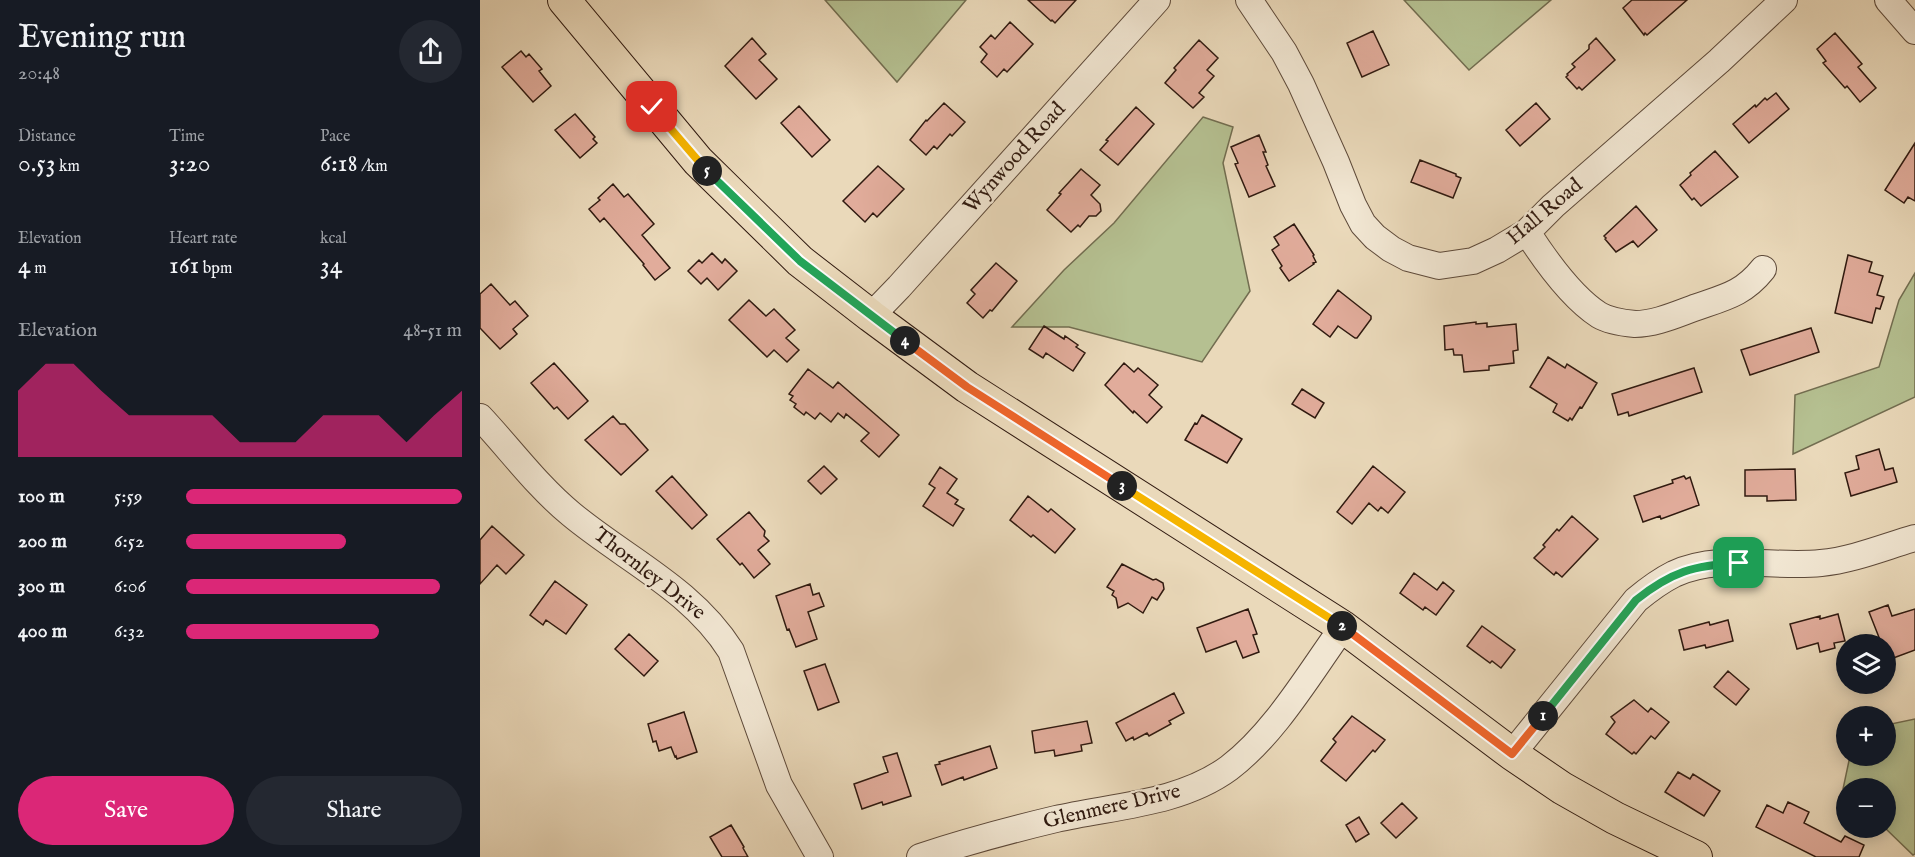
<!DOCTYPE html>
<meta charset="utf-8">
<style>
body{margin:0;font-family:"IM FELL English",serif;background:#242831;color:#f1f3f6;height:100vh;display:flex;flex-direction:column;font-size:22px;white-space:nowrap}
*{box-sizing:border-box;margin:0}
p{font-size:20px;color:#9ea1a6}
.icon{flex:none;width:33px;height:33px;fill:none;stroke:currentColor;stroke-width:2;stroke-linecap:round;stroke-linejoin:round}
.map{position:relative;flex:1;overflow:hidden}
.side{display:flex;flex-direction:column;background:#171b24;width:480px}
.side>*{flex:none}
.buttons{position:absolute;left:1356px;top:634px;display:grid;gap:12px}
.buttons a{display:grid;place-items:center;width:60px;height:60px;border-radius:50%;background:#171b24;box-shadow:0 3px 15px #0003;font-size:30px}
.pin{position:absolute;display:grid;place-items:center;width:51px;height:51px;color:#fff;margin:-26px;border-radius:12px;box-shadow:0 3px 9px #0006}
.km{position:absolute;width:30px;height:30px;margin:-15px;border-radius:50%;background:#222;color:#fff;font-size:16px;line-height:30px;text-align:center}
.round{display:grid;place-items:center;flex:none;width:63px;height:63px;border-radius:32px;background:#242831}
.head{display:flex;align-items:center;justify-content:space-between;height:102px;padding:0 18px}
h1{font-size:33px;font-weight:600;line-height:45px}
.metrics{display:grid;grid-template-columns:repeat(3,1fr);gap:9px;height:102px;padding:6px 18px}
.metrics div{display:grid;align-content:center}
.metrics b{font-size:26px;font-weight:600}
.metrics small{font-size:16px;font-weight:400}
.metrics p{font-size:16px}
.chart{height:168px;padding:12px 18px}
.chart p{display:flex;justify-content:space-between}
.chart svg{width:100%;height:108px;margin-top:6px;fill:#db2777;opacity:.7}
.button{display:flex;gap:12px;margin-top:auto;padding:12px 18px}
.button a{flex:1;height:69px;border-radius:36px;background:#db2777;color:#fff;font-size:24px;font-weight:600;line-height:69px;text-align:center}
.button a+a{background:#242831;color:#f1f3f6}
ul{padding:0 18px;list-style:none;font-size:20px}
li{display:grid;grid-template-columns:96px 72px 1fr;align-items:center;height:45px}
li i{height:15px;border-radius:8px;background:#db2777}
main{display:flex;flex:1;min-height:0}
.map>svg:first-child{display:block}
.green{fill:#b5c091;stroke:#726d50;stroke-width:1.5}
.building{fill:#e1ac9b;stroke:#301a10;stroke-width:1.5}
.lines{fill:none;stroke-linecap:round;stroke-linejoin:round}
.minor-casing{stroke:#5e4a3a;stroke-width:28}
.major-casing{stroke:#301a10;stroke-width:34}
.minor{stroke:#f1e6d2;stroke-width:26}
.major{stroke:#ead9ba;stroke-width:32}
.split-1-casing{stroke:#fff;stroke-width:12}
.split-2-casing{stroke:#fff;stroke-width:12}
.split-3-casing{stroke:#fff;stroke-width:12}
.split-4-casing{stroke:#fff;stroke-width:12}
.split-5-casing{stroke:#fff;stroke-width:12}
.split-6-casing{stroke:#fff;stroke-width:12}
.split-1{stroke:#22a559;stroke-width:8}
.split-2{stroke:#f0652b;stroke-width:8}
.split-3{stroke:#f5b400;stroke-width:8}
.split-4{stroke:#f0652b;stroke-width:8}
.split-5{stroke:#22a559;stroke-width:8}
.split-6{stroke:#f5b400;stroke-width:8}
.labels{text-anchor:middle;dominant-baseline:central;stroke-width:4.5;stroke-linejoin:round;paint-order:stroke}
.street-label{font-size:21px;fill:#301a10;stroke:#f1e6d2}
</style>
<main>
<section class="side">
<div class="head"><div><h1>Evening run</h1><p>20:48</p></div><a class="round"><svg class="icon" aria-label="share" viewBox="0 0 24 24"><path d="M12 15V3M7 8l5-5 5 5M5 13v7h14v-7"/></svg></a></div>
<div class="metrics">
<div><p>Distance</p><b>0.53<small> km</small></b></div>
<div><p>Time</p><b>3:20</b></div>
<div><p>Pace</p><b>6:18<small> /km</small></b></div>
</div>
<div class="metrics">
<div><p>Elevation</p><b>4<small> m</small></b></div>
<div><p>Heart rate</p><b>161<small> bpm</small></b></div>
<div><p>kcal</p><b>34</b></div>
</div>
<div class="chart"><p><span>Elevation</span>48–51 m</p>
<svg viewBox="0 0 160 44" preserveAspectRatio="none"><path d="M0 44V17L10 6L20 6L30 17L40 27L50 27L60 27L70 27L80 38L90 38L100 38L110 27L120 27L130 27L140 38L150 27L160 17V44z"/></svg>
</div>
<ul>
<li><b>100 m</b>5:59<i style="width:100%"></i></li>
<li><b>200 m</b>6:52<i style="width:58%"></i></li>
<li><b>300 m</b>6:06<i style="width:92%"></i></li>
<li><b>400 m</b>6:32<i style="width:70%"></i></li>
</ul>
<div class="button"><a>Save</a><a>Share</a></div>
</section>
<div class="map">
<svg width="1435" height="857" viewBox="0 0 1435 857">
<rect width="100%" height="100%" fill="#ead9ba"/>
<filter id="stains"><feTurbulence type="fractalNoise" baseFrequency=".00333" numOctaves="4"/><feColorMatrix values="0 0 0 0 .2 0 0 0 0 .09 0 0 0 0 .02 0 0 0 .5 -.17"/></filter>
<radialGradient id="worn" r=".72"><stop offset=".6" stop-color="#630" stop-opacity="0"/><stop offset="1" stop-color="#630" stop-opacity=".3"/></radialGradient>
<path class="green" d="M 345,0 L 486,0 L 417,82 Z
M 924,0 L 1071,0 L 989,70 Z
M 723,117 L 753,127 L 743,163 L 770,291 L 722,362 L 589,327 L 532,327 L 584,270 L 634,223 Z
M 1435,273 L 1435,397 L 1313,454 L 1315,395 L 1399,367 L 1419,300 Z
M 1435,719 L 1435,854 L 1433,855 L 1405,828 L 1406,789 L 1366,789 L 1366,792 L 1363,789 L 1370,756 L 1406,756 L 1406,725 Z"/>
<path class="building" d="M 548,0 L 596,0 L 575,23 L 572,20 L 571,21 Z
M 1152,0 L 1207,0 L 1167,35 L 1165,33 L 1164,35 L 1143,8 Z
M 530,22 L 553,44 L 527,72 L 524,69 L 517,77 L 501,62 L 507,54 L 500,47 L 511,35 L 515,39 Z
M 893,31 L 909,65 L 882,77 L 867,43 Z
M 1355,33 L 1382,64 L 1378,67 L 1396,88 L 1380,102 L 1367,86 L 1365,88 L 1343,63 L 1346,61 L 1337,49 Z
M 272,38 L 286,54 L 279,60 L 297,79 L 276,99 L 245,66 Z
M 1116,38 L 1135,60 L 1102,90 L 1099,87 L 1097,89 L 1086,77 L 1088,75 L 1087,74 L 1095,67 L 1092,64 L 1109,49 L 1109,45 Z
M 719,40 L 738,58 L 727,70 L 734,76 L 719,93 L 724,97 L 713,108 L 685,83 L 696,70 L 694,68 Z
M 41,51 L 46,57 L 49,54 L 62,69 L 59,71 L 71,86 L 53,102 L 22,67 Z
M 1296,93 L 1309,109 L 1269,143 L 1253,124 L 1275,105 L 1276,107 L 1285,98 L 1287,100 Z
M 464,103 L 485,122 L 472,136 L 470,134 L 457,149 L 454,146 L 446,155 L 430,140 L 446,120 L 447,121 Z
M 1056,103 L 1070,119 L 1040,146 L 1026,130 Z
M 319,106 L 350,140 L 332,157 L 301,123 Z
M 656,107 L 674,124 L 638,165 L 620,150 L 628,141 L 626,140 Z
M 95,114 L 115,137 L 113,139 L 117,143 L 100,158 L 75,130 Z
M 779,135 L 786,152 L 783,152 L 788,165 L 786,166 L 795,186 L 769,197 L 755,164 L 758,163 L 751,147 Z
M 1435,143 L 1435,201 L 1428,197 L 1424,203 L 1405,190 Z
M 1235,151 L 1258,177 L 1221,206 L 1214,198 L 1212,200 L 1200,185 L 1211,175 L 1210,173 Z
M 940,160 L 976,174 L 976,176 L 981,178 L 973,198 L 931,182 Z
M 398,166 L 424,189 L 397,217 L 393,213 L 385,222 L 363,201 Z
M 601,169 L 620,185 L 611,195 L 620,204 L 621,211 L 616,216 L 609,216 L 600,227 L 598,225 L 591,232 L 567,210 L 581,194 L 579,193 Z
M 133,184 L 144,197 L 148,194 L 174,224 L 162,235 L 190,268 L 175,280 L 163,265 L 164,264 L 124,218 L 120,222 L 109,209 L 120,200 L 118,198 Z
M 1156,206 L 1177,230 L 1158,247 L 1153,241 L 1136,252 L 1125,239 L 1126,238 L 1124,236 Z
M 814,224 L 834,255 L 833,256 L 836,262 L 833,263 L 834,264 L 809,281 L 800,268 L 802,266 L 792,250 L 799,245 L 794,237 Z
M 232,253 L 242,263 L 245,259 L 257,271 L 238,290 L 227,278 L 221,284 L 208,271 L 219,260 L 222,263 Z
M 1368,255 L 1392,262 L 1389,272 L 1403,276 L 1397,295 L 1404,297 L 1400,309 L 1396,308 L 1392,323 L 1355,313 Z
M 516,263 L 537,281 L 512,311 L 510,310 L 503,318 L 487,303 L 495,294 L 491,290 Z
M 11,284 L 30,305 L 35,301 L 48,316 L 33,329 L 37,334 L 20,349 L 0,328 L 0,294 Z
M 858,290 L 891,316 L 891,319 L 877,338 L 875,338 L 858,326 L 850,337 L 833,324 Z
M 269,300 L 286,316 L 294,309 L 315,330 L 306,338 L 319,350 L 307,362 L 294,350 L 287,357 L 249,320 Z
M 996,322 L 996,324 L 1007,323 L 1007,327 L 1036,324 L 1038,350 L 1033,351 L 1034,363 L 1009,366 L 1009,370 L 984,372 L 982,355 L 974,355 L 973,349 L 965,350 L 964,326 Z
M 564,326 L 584,339 L 585,336 L 598,345 L 596,347 L 605,353 L 593,371 L 566,353 L 563,358 L 549,349 Z
M 1331,328 L 1339,352 L 1270,375 L 1261,350 Z
M 1068,357 L 1085,368 L 1087,364 L 1117,383 L 1102,408 L 1100,407 L 1092,420 L 1090,418 L 1088,421 L 1073,412 L 1077,404 L 1050,387 Z
M 74,363 L 108,401 L 88,419 L 77,407 L 74,409 L 51,383 Z
M 644,363 L 654,372 L 658,368 L 678,385 L 669,395 L 682,407 L 667,423 L 654,411 L 653,413 L 625,385 Z
M 1214,368 L 1222,392 L 1149,416 L 1148,412 L 1138,415 L 1132,394 Z
M 328,369 L 353,388 L 358,382 L 419,435 L 399,457 L 381,441 L 389,433 L 366,414 L 364,418 L 358,413 L 351,422 L 340,413 L 335,419 L 326,412 L 324,415 L 314,407 L 316,404 L 310,400 L 313,396 L 309,394 Z
M 822,389 L 844,403 L 835,418 L 812,404 Z
M 722,415 L 762,439 L 747,463 L 705,440 L 715,423 L 717,424 Z
M 133,416 L 140,424 L 145,424 L 168,450 L 141,475 L 105,440 Z
M 1399,449 L 1405,470 L 1413,468 L 1417,482 L 1371,496 L 1365,473 L 1379,469 L 1376,456 Z
M 344,466 L 357,479 L 341,494 L 328,481 Z
M 893,466 L 925,492 L 908,513 L 901,507 L 898,511 L 889,503 L 872,524 L 857,512 Z
M 460,467 L 477,479 L 467,493 L 478,500 L 475,504 L 484,509 L 473,526 L 443,506 L 455,488 L 449,484 Z
M 1315,469 L 1316,500 L 1287,501 L 1287,496 L 1265,496 L 1265,470 Z
M 192,476 L 227,515 L 212,529 L 176,491 Z
M 1204,476 L 1206,479 L 1210,477 L 1219,505 L 1181,519 L 1180,516 L 1163,522 L 1154,496 L 1193,483 L 1192,480 Z
M 548,496 L 568,512 L 571,509 L 595,529 L 575,553 L 553,535 L 551,537 L 530,520 Z
M 269,512 L 285,531 L 284,536 L 289,541 L 278,550 L 290,564 L 274,578 L 262,563 L 260,565 L 237,539 Z
M 1092,516 L 1118,539 L 1082,577 L 1076,572 L 1074,575 L 1054,558 L 1065,547 L 1063,545 L 1077,529 L 1079,531 Z
M 12,526 L 44,555 L 26,574 L 17,565 L 0,584 L 0,540 Z
M 642,564 L 673,580 L 676,579 L 683,583 L 684,589 L 677,600 L 672,597 L 663,613 L 648,603 L 638,608 L 636,598 L 632,595 L 634,591 L 627,587 Z
M 934,573 L 957,590 L 963,582 L 974,591 L 956,615 L 945,607 L 943,610 L 920,593 Z
M 75,581 L 107,605 L 86,634 L 66,620 L 63,625 L 50,615 Z
M 330,584 L 333,595 L 339,593 L 344,606 L 328,612 L 337,639 L 316,647 L 309,629 L 307,630 L 296,596 Z
M 1408,605 L 1412,616 L 1435,609 L 1435,650 L 1408,660 L 1406,655 L 1406,645 L 1402,645 L 1389,612 Z
M 768,609 L 777,634 L 773,635 L 779,652 L 763,658 L 756,641 L 726,652 L 717,628 Z
M 1358,614 L 1365,641 L 1354,643 L 1355,648 L 1340,652 L 1338,643 L 1317,649 L 1310,624 L 1340,616 L 1340,619 Z
M 1248,620 L 1253,641 L 1226,648 L 1225,645 L 1204,650 L 1199,630 L 1229,622 L 1230,625 Z
M 1002,626 L 1035,650 L 1021,668 L 1012,661 L 1010,663 L 987,646 Z
M 149,634 L 178,661 L 164,676 L 135,649 Z
M 345,664 L 359,702 L 338,710 L 324,671 Z
M 1248,671 L 1269,689 L 1256,705 L 1234,687 Z
M 694,693 L 704,713 L 689,721 L 691,724 L 669,736 L 667,733 L 654,740 L 653,737 L 646,741 L 636,723 Z
M 1154,700 L 1168,712 L 1171,708 L 1189,722 L 1175,739 L 1171,736 L 1156,754 L 1154,752 L 1152,754 L 1126,734 L 1135,722 L 1131,717 Z
M 204,712 L 217,752 L 197,759 L 196,756 L 195,757 L 191,747 L 179,751 L 176,741 L 173,742 L 168,724 Z
M 872,716 L 905,740 L 895,752 L 893,750 L 866,781 L 841,761 L 856,742 L 853,739 Z
M 607,721 L 612,743 L 601,745 L 602,751 L 575,756 L 574,750 L 555,753 L 552,731 Z
M 510,746 L 517,768 L 484,780 L 483,777 L 462,785 L 455,765 L 460,764 L 459,762 Z
M 417,753 L 431,796 L 403,805 L 402,802 L 382,809 L 374,784 L 408,772 L 403,757 Z
M 1198,772 L 1210,779 L 1213,774 L 1240,791 L 1224,816 L 1185,792 Z
M 1308,802 L 1329,812 L 1324,823 L 1361,842 L 1365,836 L 1384,845 L 1379,857 L 1336,857 L 1276,827 L 1287,805 L 1303,813 Z
M 922,803 L 937,818 L 916,838 L 901,823 Z
M 879,817 L 889,834 L 876,842 L 866,825 Z
M 251,825 L 264,847 L 263,848 L 268,857 L 242,857 L 230,837 Z"/>
<g class="lines">
<defs>
<path id="minor" d="M 769,0 L 804,52 L 821,84 L 856,162 L 873,205 L 883,224 L 895,237 L 911,249 L 928,258 L 959,266 L 993,261 L 1017,250 L 1047,232 L 1073,206 L 1239,61 L 1304,0
M 1408,0 L 1435,31
M 1047,232 C 1065,260 1091,297 1119,315 C 1129,321 1144,323 1155,324 C 1176,324 1197,314 1217,307 C 1246,297 1264,293 1283,269
M 391,316 L 419,287 L 677,0
M 0,417 C 30,449 57,486 91,514 C 145,559 212,589 251,651 L 299,785 L 340,857
M 1032,754 L 1156,600 C 1168,590 1180,581 1194,574 C 1239,553 1293,568 1341,563 C 1373,560 1404,547 1435,538
M 440,857 C 485,842 530,830 576,819 C 633,806 700,804 749,768 C 795,733 829,674 863,627"/>
<path id="major" d="M 84,0 L 218,161 L 320,261 L 391,316 L 487,387 L 863,627 L 1032,754 L 1082,788 L 1135,818 L 1216,857"/>
</defs>
<use href="#minor" class="minor-casing"/>
<use href="#major" class="major-casing"/>
<use href="#minor" class="minor"/>
<use href="#major" class="major"/>
</g>
<g class="lines">
<defs>
<path id="split-1" d="M 1063,716 L 1156,600 C 1191,572 1214,565 1259,563"/>
<path id="split-2" d="M 862,626 L 1032,754 L 1063,716"/>
<path id="split-3" d="M 642,486 L 862,626"/>
<path id="split-4" d="M 425,341 L 487,387 L 642,486"/>
<path id="split-5" d="M 227,171 L 320,261 L 425,341"/>
<path id="split-6" d="M 172,107 L 227,171"/>
</defs>
<use href="#split-1" class="split-1-casing"/>
<use href="#split-2" class="split-2-casing"/>
<use href="#split-3" class="split-3-casing"/>
<use href="#split-4" class="split-4-casing"/>
<use href="#split-5" class="split-5-casing"/>
<use href="#split-6" class="split-6-casing"/>
<use href="#split-1" class="split-1"/>
<use href="#split-2" class="split-2"/>
<use href="#split-3" class="split-3"/>
<use href="#split-4" class="split-4"/>
<use href="#split-5" class="split-5"/>
<use href="#split-6" class="split-6"/>
</g>
<g class="labels">
<g class="street-label">
<text transform="translate(535 158) rotate(-48)">Wynwood Road</text>
<text transform="translate(1065 212) rotate(-40)">Hall Road</text>
<text transform="translate(169 574) rotate(38)">Thornley Drive</text>
<text transform="translate(632 807) rotate(-13)">Glenmere Drive</text>
</g>
</g>
<rect width="100%" height="100%" filter="url(#stains)"/>
<rect width="100%" height="100%" fill="url(#worn)"/>
</svg>
<div class="buttons">
<a><svg class="icon" aria-label="layers" viewBox="0 0 24 24"><path d="M12 4l9 5-9 5-9-5zM3 14l9 5 9-5"/></svg></a>
<a>+</a>
<a>−</a>
</div>
<div class="pin" style="left:1259px;top:563px;background:#1e9e55"><svg class="icon" aria-label="arrive" viewBox="0 0 24 24"><path d="M6 21V4h12l-3 4 3 4H6"/></svg></div>
<div class="pin" style="left:172px;top:107px;background:#d93025"><svg class="icon" aria-label="check" viewBox="0 0 24 24"><path d="M5 12l5 5 9-10"/></svg></div>
<b class="km" style="left:1063px;top:716px">1</b>
<b class="km" style="left:862px;top:626px">2</b>
<b class="km" style="left:642px;top:486px">3</b>
<b class="km" style="left:425px;top:341px">4</b>
<b class="km" style="left:227px;top:171px">5</b>
</div>
</main>
